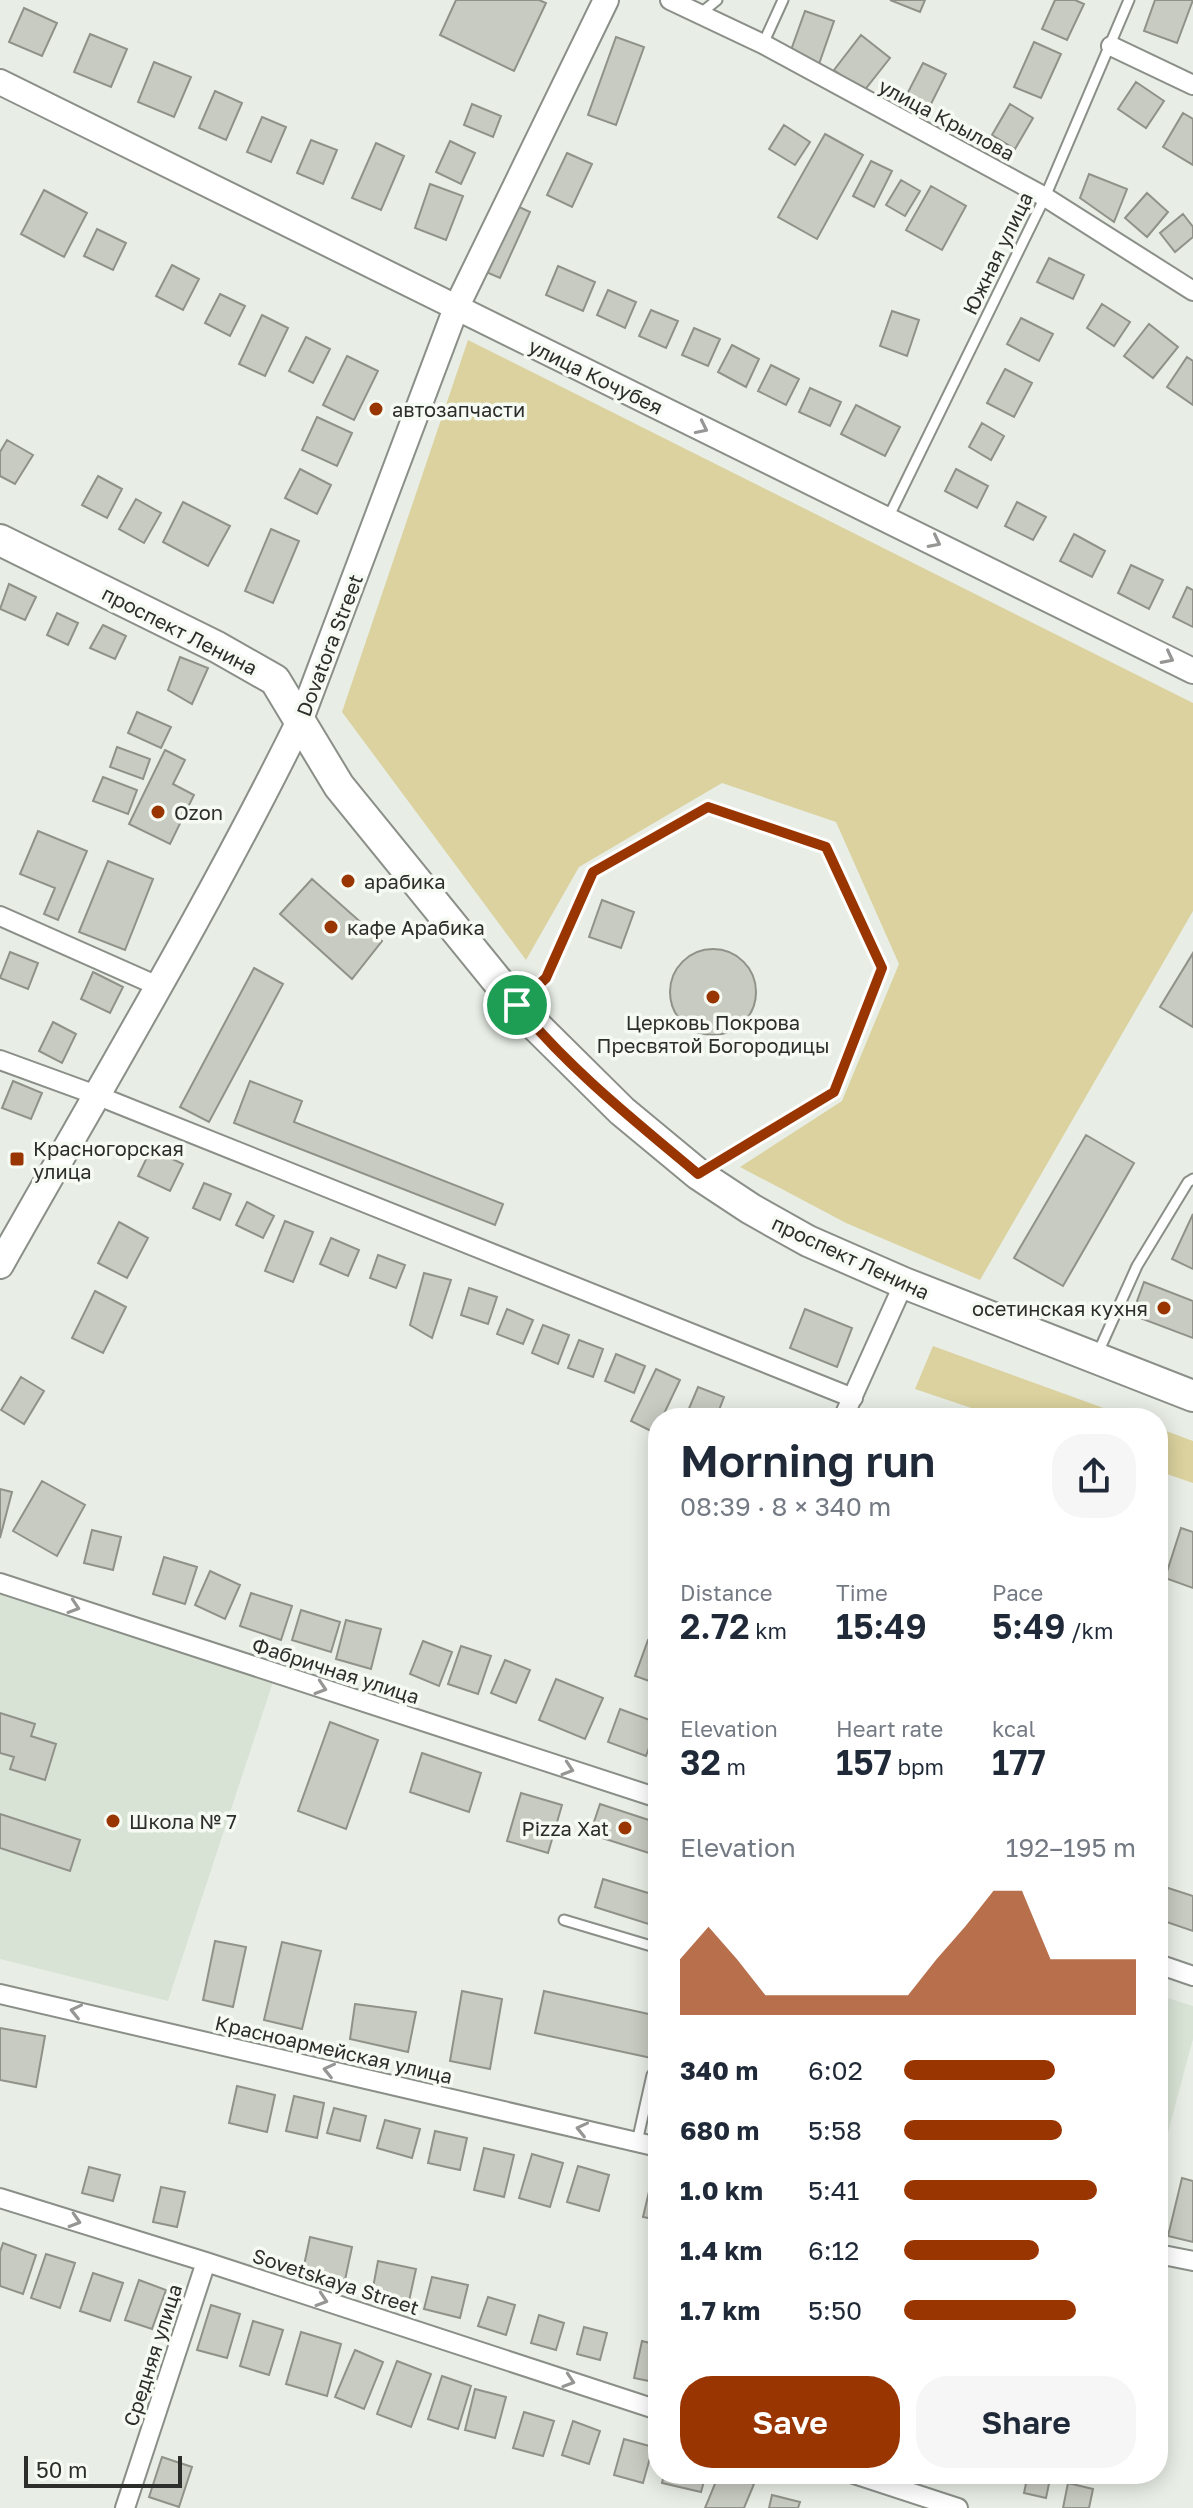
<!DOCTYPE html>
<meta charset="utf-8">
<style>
body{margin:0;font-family:"Golos Text",sans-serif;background:#f6f6f7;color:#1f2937;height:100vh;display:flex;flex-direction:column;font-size:30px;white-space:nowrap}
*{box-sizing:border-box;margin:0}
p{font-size:26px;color:#747a83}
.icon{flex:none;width:44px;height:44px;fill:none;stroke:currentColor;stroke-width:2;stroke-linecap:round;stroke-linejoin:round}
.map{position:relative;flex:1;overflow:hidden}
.drawer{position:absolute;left:648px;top:1408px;width:520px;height:1076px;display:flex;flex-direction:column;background:#fff;border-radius:32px;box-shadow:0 4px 20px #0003}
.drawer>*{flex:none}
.scale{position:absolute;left:24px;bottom:20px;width:158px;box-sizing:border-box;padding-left:8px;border:4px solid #2c2e2b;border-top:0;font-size:22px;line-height:28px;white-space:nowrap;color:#2c2e2b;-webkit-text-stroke:6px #f5fbf3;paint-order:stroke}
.pin{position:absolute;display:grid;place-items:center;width:68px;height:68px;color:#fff;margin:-34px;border:4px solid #fff;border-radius:50%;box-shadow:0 2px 8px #0007}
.round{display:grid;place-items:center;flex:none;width:84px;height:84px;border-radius:32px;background:#f6f6f7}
.summary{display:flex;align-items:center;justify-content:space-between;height:136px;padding:0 32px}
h1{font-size:44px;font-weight:600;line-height:60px}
.stats{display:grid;grid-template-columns:repeat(3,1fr);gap:12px;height:136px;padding:8px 32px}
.stats div{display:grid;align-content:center}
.stats b{font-size:34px;font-weight:600}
.stats small{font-size:22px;font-weight:400}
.stats p{font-size:22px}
.chart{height:224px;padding:16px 32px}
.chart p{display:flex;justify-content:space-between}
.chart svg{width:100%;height:144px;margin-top:8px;fill:#993500;opacity:.7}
.action{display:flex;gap:16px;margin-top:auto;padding:16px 32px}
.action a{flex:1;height:92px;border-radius:32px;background:#993500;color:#fff;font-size:32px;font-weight:600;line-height:92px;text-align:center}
.action a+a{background:#f6f6f7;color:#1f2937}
ul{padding:0 32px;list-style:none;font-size:26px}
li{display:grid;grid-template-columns:128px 96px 1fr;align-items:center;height:60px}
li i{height:20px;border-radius:10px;background:#993500}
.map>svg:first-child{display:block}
.built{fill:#d9e3d5}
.green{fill:#dbd29f}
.building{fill:#c8cbc2;stroke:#909289;stroke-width:2}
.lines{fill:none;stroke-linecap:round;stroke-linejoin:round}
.service-casing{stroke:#8a8f88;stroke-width:13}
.minor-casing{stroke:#8a8f88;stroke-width:22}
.tertiary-casing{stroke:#8a8f88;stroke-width:28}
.secondary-casing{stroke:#8a8f88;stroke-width:30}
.primary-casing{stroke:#8a8f88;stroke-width:34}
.service{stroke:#fff;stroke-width:9}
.minor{stroke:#fff;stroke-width:18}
.tertiary{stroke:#fff;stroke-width:24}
.secondary{stroke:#fff;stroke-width:26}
.primary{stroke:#fff;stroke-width:30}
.oneway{stroke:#969695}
.route-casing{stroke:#fff;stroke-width:16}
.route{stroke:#993500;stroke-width:10}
.poi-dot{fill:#993500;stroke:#f5fbf3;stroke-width:3}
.labels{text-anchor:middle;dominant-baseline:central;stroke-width:7;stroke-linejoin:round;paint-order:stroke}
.street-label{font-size:20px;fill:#2c2e2b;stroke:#f5fbf3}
.poi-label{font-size:20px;fill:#2c2e2b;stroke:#f5fbf3;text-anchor:start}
</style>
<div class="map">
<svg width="1193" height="2508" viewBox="0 0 1193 2508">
<rect width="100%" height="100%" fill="#e8eee6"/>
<path class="built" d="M 0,1592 L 273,1682 L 168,2001 L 0,1959 Z
M 1158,1995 L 1193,2006 L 1193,2039 L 1158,2170 Z"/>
<path class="green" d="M 468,340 L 1193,703 L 1193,911 L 980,1280 L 846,1223 L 740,1167 L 842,1101 L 899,964 L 836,822 L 722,783 L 579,867 L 526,960 L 342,712 Z
M 933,1346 L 1131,1418 L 1001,1418 L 915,1389 Z
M 1158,1428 L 1193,1441 L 1193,1483 L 1158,1471 Z"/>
<path class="building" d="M 456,0 L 539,0 L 546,3 L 514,71 L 440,35 Z
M 890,0 L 925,0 L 920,12 Z
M 1055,0 L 1075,0 L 1084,4 L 1067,40 L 1042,29 Z
M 1155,0 L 1193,0 L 1177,43 L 1144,31 Z
M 24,8 L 57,23 L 42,56 L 9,42 Z
M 805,11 L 834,21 L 819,64 L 790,53 Z
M 90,34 L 127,49 L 111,87 L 74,72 Z
M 861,35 L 890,58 L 863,92 L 834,70 Z
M 616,37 L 644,47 L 616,125 L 588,115 Z
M 1034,42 L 1061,54 L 1041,98 L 1014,87 Z
M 154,62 L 191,77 L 174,117 L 138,102 Z
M 923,63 L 946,74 L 926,114 L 903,102 Z
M 1136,82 L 1164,101 L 1146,128 L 1118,109 Z
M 215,91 L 242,103 L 226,140 L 199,128 Z
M 472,104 L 501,116 L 493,137 L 464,125 Z
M 1010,104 L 1033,118 L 1015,149 L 992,135 Z
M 1183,113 L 1193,119 L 1193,165 L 1163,147 Z
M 262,117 L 286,127 L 271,162 L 247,152 Z
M 784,125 L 810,142 L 795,165 L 769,149 Z
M 825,134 L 863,155 L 817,239 L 778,217 Z
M 311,140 L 337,150 L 323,184 L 297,173 Z
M 450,141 L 475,153 L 461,184 L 436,172 Z
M 376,143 L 404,156 L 381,210 L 352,198 Z
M 567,153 L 592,164 L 572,207 L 547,195 Z
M 871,161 L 892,171 L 874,207 L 853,196 Z
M 1089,174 L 1127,189 L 1114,222 L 1080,198 Z
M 901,180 L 920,191 L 905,216 L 886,205 Z
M 430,184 L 463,196 L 446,240 L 415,228 Z
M 931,186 L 966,206 L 942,250 L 906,230 Z
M 44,190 L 87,213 L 64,257 L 21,234 Z
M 1147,193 L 1168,212 L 1147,237 L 1125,218 Z
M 517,206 L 530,212 L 500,278 L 486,272 Z
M 1183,214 L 1193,227 L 1193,237 L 1175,252 L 1160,233 Z
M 97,229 L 126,243 L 113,270 L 84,256 Z
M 1049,258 L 1084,275 L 1073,299 L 1037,282 Z
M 172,265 L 199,279 L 183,310 L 156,296 Z
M 558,266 L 595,282 L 583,311 L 546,295 Z
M 608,290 L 636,302 L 625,328 L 597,315 Z
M 220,294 L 245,306 L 230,336 L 205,323 Z
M 1102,304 L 1130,322 L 1114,346 L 1087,328 Z
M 651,310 L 678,321 L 666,348 L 639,336 Z
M 892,311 L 919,320 L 907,356 L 880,346 Z
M 262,315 L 288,328 L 265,376 L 239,364 Z
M 1021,318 L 1053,334 L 1039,361 L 1007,344 Z
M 1149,324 L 1178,347 L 1153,378 L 1124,356 Z
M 694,328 L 720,339 L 708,366 L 682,355 Z
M 306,337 L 330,349 L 313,383 L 289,371 Z
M 732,345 L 759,359 L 746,387 L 718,372 Z
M 347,356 L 378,371 L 354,420 L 323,405 Z
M 1187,357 L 1193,361 L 1193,405 L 1167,387 Z
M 771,365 L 799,379 L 786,405 L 758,391 Z
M 1005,369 L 1032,383 L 1014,417 L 987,403 Z
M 810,388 L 841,402 L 830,426 L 799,412 Z
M 856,405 L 900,427 L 885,456 L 841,434 Z
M 317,417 L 352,433 L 337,466 L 302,450 Z
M 982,423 L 1004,436 L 991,460 L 969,447 Z
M 7,440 L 33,455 L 15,484 L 0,476 L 0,452 Z
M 300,469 L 331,485 L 317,514 L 285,498 Z
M 956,469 L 988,486 L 977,508 L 945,491 Z
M 98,476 L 122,489 L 107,518 L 82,505 Z
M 136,499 L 161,513 L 144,543 L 119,529 Z
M 183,502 L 230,526 L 208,566 L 163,542 Z
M 1017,502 L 1046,517 L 1033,540 L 1005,526 Z
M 271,529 L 299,541 L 273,603 L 245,591 Z
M 1074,534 L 1105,551 L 1092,577 L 1060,561 Z
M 1131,565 L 1163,580 L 1149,609 L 1118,593 Z
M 9,584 L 36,597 L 25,620 L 0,609 Z
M 1187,587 L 1193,590 L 1193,627 L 1173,617 Z
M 57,613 L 78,623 L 68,645 L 47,635 Z
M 103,625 L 126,636 L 115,659 L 90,648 Z
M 180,657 L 208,668 L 192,704 L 168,690 Z
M 137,712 L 171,727 L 161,748 L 128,733 Z
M 117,747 L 150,759 L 143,779 L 110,767 Z
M 165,750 L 185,760 L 173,784 L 194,795 L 170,844 L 129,824 Z
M 103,777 L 137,790 L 128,814 L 93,801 Z
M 38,831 L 87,851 L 58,920 L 44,914 L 55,888 L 20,874 Z
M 108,861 L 153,879 L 125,950 L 79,932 Z
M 312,879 L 382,941 L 352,979 L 280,914 Z
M 602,900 L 634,912 L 621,948 L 589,937 Z
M670 992a43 43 0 1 1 86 0a43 43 0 1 1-86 0Z
M 10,952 L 38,963 L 28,989 L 0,978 Z
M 1193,953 L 1193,1027 L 1160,1007 Z
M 254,968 L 283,984 L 209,1122 L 180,1107 Z
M 93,972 L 123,987 L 110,1013 L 81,999 Z
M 53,1022 L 76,1034 L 62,1063 L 39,1051 Z
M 13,1081 L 42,1093 L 31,1119 L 2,1108 Z
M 250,1081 L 302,1101 L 294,1122 L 503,1204 L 495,1225 L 234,1123 Z
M 1086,1135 L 1134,1163 L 1063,1286 L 1014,1258 Z
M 151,1149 L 183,1164 L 170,1191 L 138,1176 Z
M 204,1183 L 231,1194 L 220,1220 L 193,1208 Z
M 247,1202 L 274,1216 L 263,1238 L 236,1225 Z
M 1193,1214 L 1193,1269 L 1172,1259 Z
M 285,1221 L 313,1232 L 293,1282 L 265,1271 Z
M 119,1222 L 148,1238 L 127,1278 L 98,1263 Z
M 331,1238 L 359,1250 L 348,1276 L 320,1264 Z
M 378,1255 L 405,1265 L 396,1288 L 370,1278 Z
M 424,1273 L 451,1280 L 432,1338 L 410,1325 Z
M 1144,1282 L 1193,1301 L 1193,1338 L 1132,1315 Z
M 469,1288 L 497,1297 L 488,1324 L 461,1315 Z
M 95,1291 L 126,1307 L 103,1353 L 72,1338 Z
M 507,1309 L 533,1320 L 523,1344 L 497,1334 Z
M 805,1309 L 852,1328 L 837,1367 L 790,1348 Z
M 543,1325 L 569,1335 L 558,1364 L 532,1353 Z
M 579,1340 L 603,1349 L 593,1377 L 568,1368 Z
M 616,1354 L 645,1366 L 634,1393 L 605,1381 Z
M 656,1369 L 680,1380 L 662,1418 L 658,1418 L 655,1433 L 631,1421 Z
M 21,1377 L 44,1391 L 24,1424 L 1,1410 Z
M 698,1387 L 724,1397 L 716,1418 L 685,1418 Z
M 42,1481 L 85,1505 L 57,1556 L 13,1531 Z
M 0,1489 L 12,1492 L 0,1538 Z
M 1181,1528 L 1193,1532 L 1193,1588 L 1165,1578 Z
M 92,1530 L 121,1537 L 113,1570 L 84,1563 Z
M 164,1557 L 197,1567 L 185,1604 L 153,1594 Z
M 210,1571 L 240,1585 L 225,1619 L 195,1605 Z
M 251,1593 L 292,1606 L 281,1640 L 240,1626 Z
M 301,1610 L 340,1622 L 331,1652 L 292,1640 Z
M 346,1620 L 381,1629 L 371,1669 L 336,1659 Z
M 648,1640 L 658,1644 L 658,1684 L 635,1676 Z
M 423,1641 L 452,1652 L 439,1686 L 410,1674 Z
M 461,1646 L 491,1656 L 478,1694 L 448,1684 Z
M 505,1660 L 530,1670 L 516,1703 L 491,1693 Z
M 556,1679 L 603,1698 L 585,1739 L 539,1720 Z
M 620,1709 L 658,1723 L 646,1756 L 608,1742 Z
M 0,1713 L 35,1724 L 31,1736 L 56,1744 L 45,1780 L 10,1769 L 14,1757 L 0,1753 Z
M 330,1722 L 378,1740 L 346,1829 L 298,1811 Z
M 422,1753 L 481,1773 L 469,1812 L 410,1792 Z
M 521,1793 L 562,1805 L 548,1853 L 507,1841 Z
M 600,1804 L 658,1823 L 658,1856 L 590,1834 Z
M 0,1814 L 80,1840 L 70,1871 L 0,1848 Z
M 603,1879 L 658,1896 L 658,1927 L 595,1907 Z
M 1165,1887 L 1193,1896 L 1193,1931 L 1158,1919 L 1158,1908 Z
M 215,1941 L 246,1947 L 233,2007 L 203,2000 Z
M 282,1942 L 321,1951 L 302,2029 L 264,2020 Z
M 462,1991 L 502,1999 L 490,2069 L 450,2061 Z
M 544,1991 L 658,2016 L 656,2059 L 535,2033 Z
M 355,2004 L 416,2012 L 408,2052 L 350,2039 Z
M 0,2028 L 45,2036 L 36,2087 L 0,2080 Z
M 237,2086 L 275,2095 L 267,2132 L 229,2123 Z
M 294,2096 L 324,2103 L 317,2138 L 286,2131 Z
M 334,2108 L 366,2116 L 360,2141 L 327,2133 Z
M 385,2120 L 420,2129 L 412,2158 L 377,2148 Z
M 435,2131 L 467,2138 L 460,2170 L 428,2163 Z
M 484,2148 L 514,2155 L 504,2197 L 474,2190 Z
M 532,2154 L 563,2163 L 550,2207 L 519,2198 Z
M 578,2166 L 609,2175 L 599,2211 L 567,2202 Z
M 89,2167 L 120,2175 L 113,2201 L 82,2193 Z
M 1182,2178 L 1193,2181 L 1193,2242 L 1168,2236 Z
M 651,2183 L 658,2185 L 658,2220 L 643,2217 Z
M 161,2187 L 185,2192 L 177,2227 L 153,2222 Z
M 310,2237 L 352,2247 L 345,2280 L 303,2270 Z
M 3,2243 L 36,2255 L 23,2294 L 0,2286 L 0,2252 Z
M 46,2254 L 75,2263 L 60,2308 L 31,2298 Z
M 378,2261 L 416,2269 L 409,2301 L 372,2293 Z
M 93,2273 L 123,2283 L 110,2321 L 80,2311 Z
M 432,2277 L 468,2285 L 460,2318 L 424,2309 Z
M 139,2280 L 166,2290 L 152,2329 L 125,2320 Z
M 488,2297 L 515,2305 L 506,2335 L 478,2326 Z
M 211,2305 L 240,2314 L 227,2358 L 197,2350 Z
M 539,2315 L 564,2323 L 556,2350 L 531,2343 Z
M 253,2321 L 283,2330 L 269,2375 L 240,2366 Z
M 584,2327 L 607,2333 L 600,2360 L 577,2354 Z
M 301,2332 L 341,2344 L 327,2396 L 286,2384 Z
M 642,2341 L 658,2345 L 654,2382 L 634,2378 Z
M 355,2350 L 383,2362 L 364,2409 L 335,2397 Z
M 397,2361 L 431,2374 L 411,2427 L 377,2414 Z
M 442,2376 L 471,2386 L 458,2429 L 428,2419 Z
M 475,2389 L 506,2397 L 495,2438 L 465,2430 Z
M 524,2412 L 554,2421 L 543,2456 L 513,2448 Z
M 573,2421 L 600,2431 L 589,2464 L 562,2455 Z
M 624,2439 L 653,2447 L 643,2483 L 614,2475 Z
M 162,2457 L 192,2467 L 179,2507 L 149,2497 Z
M 664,2474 L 706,2474 L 701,2492 L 662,2483 Z
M 719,2474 L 728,2474 L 754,2484 L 744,2508 L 705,2508 Z
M 1028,2474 L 1051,2474 L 1046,2498 L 1024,2493 Z
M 1068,2483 L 1093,2489 L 1089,2508 L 1063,2508 Z
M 772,2495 L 800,2502 L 798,2508 L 769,2508 Z"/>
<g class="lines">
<defs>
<path id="service" d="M 701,13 L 717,0
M 763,44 L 783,0
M 888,518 L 1045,197 L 1129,0
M 520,1002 L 546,978 L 593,872 L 708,807 L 826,847 L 882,968 L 834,1092 L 705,1170
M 1097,1355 L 1137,1266 L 1188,1182 L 1193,1179
M 564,1920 L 658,1948
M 637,2142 L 652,2075 L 658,2069"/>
<path id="minor" d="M 670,0 L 763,44 L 1045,197 L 1193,291
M 1111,46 L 1193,85
M 0,916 L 160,987
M 0,1060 L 96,1095 L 853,1398
M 843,1418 L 904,1283
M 0,1583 L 658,1798
M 1158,1964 L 1193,1976
M 0,1994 L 658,2147
M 0,2198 L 206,2262 L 658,2410
M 1158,2254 L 1193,2261
M 854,2474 L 958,2508
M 125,2508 L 206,2262"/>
<path id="tertiary" d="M 0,82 L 1193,671
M 301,719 L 456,308 L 606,0"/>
<path id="secondary" d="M 0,1265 C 102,1084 209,906 301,719"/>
<path id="primary" d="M 0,540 L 217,647 L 275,680 L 339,786 L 525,1015 L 622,1111 L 698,1174 L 751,1209 L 808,1241 L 904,1283 L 1193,1396"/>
</defs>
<use href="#service" class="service-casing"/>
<use href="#minor" class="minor-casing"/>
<use href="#tertiary" class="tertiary-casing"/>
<use href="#secondary" class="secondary-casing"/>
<use href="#primary" class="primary-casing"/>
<use href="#service" class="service"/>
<use href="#minor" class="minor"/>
<use href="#tertiary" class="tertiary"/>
<use href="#secondary" class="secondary"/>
<use href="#primary" class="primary"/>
</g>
<defs><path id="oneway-chevron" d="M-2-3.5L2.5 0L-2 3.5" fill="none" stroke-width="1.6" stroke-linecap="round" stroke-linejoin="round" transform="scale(2)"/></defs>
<g class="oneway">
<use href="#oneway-chevron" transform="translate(702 428) rotate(26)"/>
<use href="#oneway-chevron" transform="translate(935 542) rotate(27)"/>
<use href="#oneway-chevron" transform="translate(1168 658) rotate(27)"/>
<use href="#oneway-chevron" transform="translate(74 1607) rotate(18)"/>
<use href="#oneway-chevron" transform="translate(321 1688) rotate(18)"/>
<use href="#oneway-chevron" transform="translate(568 1769) rotate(18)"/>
<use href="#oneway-chevron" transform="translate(76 2011) rotate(-167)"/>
<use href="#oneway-chevron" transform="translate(329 2070) rotate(-167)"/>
<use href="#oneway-chevron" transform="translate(582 2129) rotate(-167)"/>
<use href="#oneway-chevron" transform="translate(75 2221) rotate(17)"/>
<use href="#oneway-chevron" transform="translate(322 2300) rotate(18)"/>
<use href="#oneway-chevron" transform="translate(569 2381) rotate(18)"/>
</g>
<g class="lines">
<defs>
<path id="route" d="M 708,807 L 826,847 L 882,968 L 834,1092 L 698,1174 C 635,1121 569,1069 517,1005 L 546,978 L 593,872 Z"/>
</defs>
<use href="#route" class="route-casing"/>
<use href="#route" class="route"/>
</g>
<g class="poi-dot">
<circle cx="376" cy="409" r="8"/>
<circle cx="158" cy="812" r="8"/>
<circle cx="348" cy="881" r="8"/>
<circle cx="331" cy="927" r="8"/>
<circle cx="713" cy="997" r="8"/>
<rect x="9" y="1151" width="16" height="16" rx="4"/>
<circle cx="1164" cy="1308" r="8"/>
<circle cx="113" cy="1821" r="8"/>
<circle cx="625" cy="1828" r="8"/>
</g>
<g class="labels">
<g class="street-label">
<text transform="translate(947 119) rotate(28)">улица Крылова</text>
<text transform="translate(997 253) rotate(-64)">Южная улица</text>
<text transform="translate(596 376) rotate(26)">улица Кочубея</text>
<text transform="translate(180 630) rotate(27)">проспект Ленина</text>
<text transform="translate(329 645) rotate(-69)">Dovatora Street</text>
<text transform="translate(851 1257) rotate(25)">проспект Ленина</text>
<text transform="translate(336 1670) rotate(18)">Фабричная улица</text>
<text transform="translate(334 2049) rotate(13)">Красноармейская улица</text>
<text transform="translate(336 2281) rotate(18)">Sovetskaya Street</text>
<text transform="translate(152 2355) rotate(-72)">Средняя улица</text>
</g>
<g class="poi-label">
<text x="392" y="409">автозапчасти</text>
<text x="174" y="812">Ozon</text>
<text x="364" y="881">арабика</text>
<text x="347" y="927">кафе Арабика</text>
<text x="713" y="1022" text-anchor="middle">Церковь Покрова<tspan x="713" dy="23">Пресвятой Богородицы</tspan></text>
<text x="33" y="1148">Красногорская<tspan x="33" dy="23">улица</tspan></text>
<text x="1148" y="1308" text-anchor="end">осетинская кухня</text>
<text x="129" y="1821">Школа № 7</text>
<text x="609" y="1828" text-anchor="end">Pizza Xat</text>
</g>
</g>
</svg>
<div class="scale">50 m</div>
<div class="pin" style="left:517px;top:1005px;background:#1e9e55"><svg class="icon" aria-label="arrive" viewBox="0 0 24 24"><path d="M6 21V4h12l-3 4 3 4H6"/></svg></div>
<section class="drawer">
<div class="summary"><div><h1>Morning run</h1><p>08:39 · 8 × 340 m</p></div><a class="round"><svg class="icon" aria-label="share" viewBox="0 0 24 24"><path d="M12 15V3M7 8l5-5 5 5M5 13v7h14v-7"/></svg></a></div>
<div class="stats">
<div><p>Distance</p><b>2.72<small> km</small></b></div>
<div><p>Time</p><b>15:49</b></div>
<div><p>Pace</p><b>5:49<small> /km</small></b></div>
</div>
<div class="stats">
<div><p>Elevation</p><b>32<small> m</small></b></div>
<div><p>Heart rate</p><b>157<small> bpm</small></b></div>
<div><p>kcal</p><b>177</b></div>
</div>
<div class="chart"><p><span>Elevation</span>192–195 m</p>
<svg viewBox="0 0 160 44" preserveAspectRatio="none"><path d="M0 44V27L10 17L20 27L30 38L40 38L50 38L60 38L70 38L80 38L90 27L100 17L110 6L120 6L130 27L140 27L150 27L160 27V44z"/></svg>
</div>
<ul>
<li><b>340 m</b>6:02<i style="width:65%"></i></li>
<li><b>680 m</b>5:58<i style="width:68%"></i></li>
<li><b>1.0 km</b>5:41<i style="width:83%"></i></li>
<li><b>1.4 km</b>6:12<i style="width:58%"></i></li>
<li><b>1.7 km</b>5:50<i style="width:74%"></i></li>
</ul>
<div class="action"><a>Save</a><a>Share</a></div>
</section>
</div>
